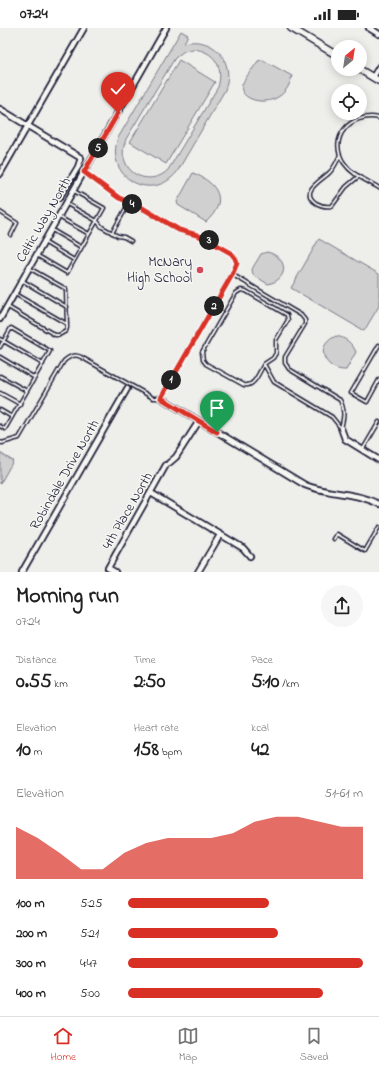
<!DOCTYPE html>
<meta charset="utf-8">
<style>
body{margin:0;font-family:"Indie Flower",sans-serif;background:#f6f6f6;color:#222;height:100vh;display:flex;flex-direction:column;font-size:15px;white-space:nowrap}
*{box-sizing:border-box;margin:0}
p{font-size:13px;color:#767676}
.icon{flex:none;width:22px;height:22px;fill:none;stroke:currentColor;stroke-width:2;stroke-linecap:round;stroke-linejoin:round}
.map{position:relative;height:544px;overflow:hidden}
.panel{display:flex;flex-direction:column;background:#fff;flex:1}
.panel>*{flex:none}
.needle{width:26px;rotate:30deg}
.buttons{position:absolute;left:331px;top:12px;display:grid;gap:8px}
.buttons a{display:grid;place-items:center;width:36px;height:36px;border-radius:50%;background:#fff;box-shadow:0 2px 10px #0003;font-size:20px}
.pin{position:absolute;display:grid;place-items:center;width:34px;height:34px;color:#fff;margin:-41px -17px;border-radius:50% 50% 50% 0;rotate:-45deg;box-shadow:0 0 4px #0007}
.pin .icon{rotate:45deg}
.km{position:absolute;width:20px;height:20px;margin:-10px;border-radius:50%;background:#222;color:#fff;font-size:11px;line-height:20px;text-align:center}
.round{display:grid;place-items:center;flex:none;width:42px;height:42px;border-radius:21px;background:#f6f6f6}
.headline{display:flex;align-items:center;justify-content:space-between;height:68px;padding:0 16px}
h1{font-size:22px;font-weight:700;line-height:30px}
.figures{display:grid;grid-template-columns:repeat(3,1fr);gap:6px;height:68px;padding:4px 16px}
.figures div{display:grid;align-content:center}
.figures b{font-size:20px;font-weight:700}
.figures small{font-size:11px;font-weight:400}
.figures p{font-size:11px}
.chart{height:112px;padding:8px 16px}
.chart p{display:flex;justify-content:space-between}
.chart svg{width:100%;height:72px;margin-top:4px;fill:#d93025;opacity:.7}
ul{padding:0 16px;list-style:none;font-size:13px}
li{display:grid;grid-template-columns:64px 48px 1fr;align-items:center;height:30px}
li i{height:10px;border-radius:5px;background:#d93025}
.status{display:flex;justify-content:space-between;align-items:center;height:28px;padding:0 20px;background:#fff;direction:ltr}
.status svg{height:11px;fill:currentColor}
.tab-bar{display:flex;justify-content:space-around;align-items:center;height:56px;border-top:1px solid #e0e0e0;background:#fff;font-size:11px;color:#767676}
.tab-bar a{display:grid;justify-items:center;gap:2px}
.tab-bar .on{color:#d93025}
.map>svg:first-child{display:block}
.green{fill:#d0d0d1;stroke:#797986;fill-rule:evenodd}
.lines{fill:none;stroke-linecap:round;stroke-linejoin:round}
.lane-casing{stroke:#22223b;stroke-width:5}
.street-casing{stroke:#22223b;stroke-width:8}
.secondary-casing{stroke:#22223b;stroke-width:9}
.lane{stroke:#f6f6f2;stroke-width:2}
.street{stroke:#f6f6f2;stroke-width:4.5}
.secondary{stroke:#f6f6f2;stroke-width:6}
.route-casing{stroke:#fff;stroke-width:8}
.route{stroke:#d93025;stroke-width:5}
.poi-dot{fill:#d1495b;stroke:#f6f6f2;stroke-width:1.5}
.labels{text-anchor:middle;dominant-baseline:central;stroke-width:3;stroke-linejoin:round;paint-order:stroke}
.street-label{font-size:14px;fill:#22223b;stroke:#f6f6f2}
.poi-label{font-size:14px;fill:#22223b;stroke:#f6f6f2;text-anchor:end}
</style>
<div class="status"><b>07:24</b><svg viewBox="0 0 49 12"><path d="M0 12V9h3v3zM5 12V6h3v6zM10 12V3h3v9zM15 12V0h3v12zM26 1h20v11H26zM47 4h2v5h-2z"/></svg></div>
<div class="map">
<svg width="379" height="544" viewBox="0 0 379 544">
<rect width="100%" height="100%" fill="#eeeeeb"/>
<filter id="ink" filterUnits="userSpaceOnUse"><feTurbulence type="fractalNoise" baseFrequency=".025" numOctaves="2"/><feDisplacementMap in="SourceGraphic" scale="8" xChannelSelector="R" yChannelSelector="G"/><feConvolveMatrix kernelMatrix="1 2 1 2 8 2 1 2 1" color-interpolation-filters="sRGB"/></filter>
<g filter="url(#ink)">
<path class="green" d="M 181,3 L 188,7 L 184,15 C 203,10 223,20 227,40 C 229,48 227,55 225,62 L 177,144 C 151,176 104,149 118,110 ZM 193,21 C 215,23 224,39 218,59 L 168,142 C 154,156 129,151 124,130 C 122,123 124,118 126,111 L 175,30 L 184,23 Z
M 179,32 L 215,54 L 166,136 L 130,114 Z
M 263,32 L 292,48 C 284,86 236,74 242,57 C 245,49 253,41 258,33 Z
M 193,145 C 218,155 229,173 206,194 L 178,177 L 177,174 Z
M 319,211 L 379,246 L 379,278 L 364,303 L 291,260 Z
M 267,224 C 288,229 290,251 268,256 L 253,247 L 252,241 L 261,226 Z
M 336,308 C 346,310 352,315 356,324 L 346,342 C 326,343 312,319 336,308 Z
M 0,425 L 13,433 L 0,456 Z"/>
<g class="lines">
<defs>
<path id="lane" d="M 379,90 C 351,84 327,110 344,135 C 353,148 367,152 379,160
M 340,127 C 337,133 335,139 330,144 C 324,151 298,163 316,175 C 321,178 326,179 332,178 L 346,159 L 359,148
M 67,176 L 97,193 L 102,199 L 118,208 L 124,209 L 131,213
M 0,184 L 17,195 L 11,207
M 59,189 L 89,206
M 52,202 L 81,219
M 112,205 L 129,175
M 44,214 L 74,232
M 38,228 L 67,245 L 104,180 L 74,163
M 233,247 L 301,287 L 305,292 L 305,296 L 285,329 L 285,335 L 289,341 L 340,372 C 345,382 344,389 341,400
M 23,253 L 67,279
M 15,266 L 67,296
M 8,279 L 55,307 L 59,307 L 66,303 L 67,300 L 66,261 L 29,240
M 0,311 L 43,336
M 379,317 L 351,365 L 367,374 L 379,352
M 0,319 L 11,300 L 50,323 L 5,401 L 0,398
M 0,329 L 35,350
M 264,336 C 259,344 255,359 244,357 L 206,336 L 203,332 L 202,324 L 236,265 L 241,262 L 246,263 L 287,287 L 288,292 L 276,312 L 276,325 L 273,330 L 264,336 L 274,354 L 332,389 L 340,399
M 0,348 L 27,363
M 0,365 L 20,376
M 0,382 L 12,389
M 0,414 L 2,415 L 19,410 L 64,333 C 70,328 74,326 81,329 L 148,367 L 153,370 L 161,370 L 235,241 L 237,235 L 235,230 L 231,225 L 206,211 L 197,207 L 179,202 L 139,178 L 119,170 L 84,144
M 363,421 L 379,394
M 334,511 L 337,506 L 365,523 L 379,499"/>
<path id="street" d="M 369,0 L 379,6
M 373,49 L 379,39
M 0,81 L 81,130 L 78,139 L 59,170
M 0,146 L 84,0
M 0,291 L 166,0
M 161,370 L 305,457 C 329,467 356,464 379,476
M 341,400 L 345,411 L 379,432
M 169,435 L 176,429 L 199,393
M 151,465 L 243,520 L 250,528
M 22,544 L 127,361
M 115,544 L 108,540 L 166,437
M 198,544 L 220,507"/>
<path id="secondary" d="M 291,0 L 338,28
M 359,41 L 379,53"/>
</defs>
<use href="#lane" class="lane-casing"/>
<use href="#street" class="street-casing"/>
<use href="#secondary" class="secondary-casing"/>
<use href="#lane" class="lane"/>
<use href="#street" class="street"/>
<use href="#secondary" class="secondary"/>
</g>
</g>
<g class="lines" filter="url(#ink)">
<defs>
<path id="route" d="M 118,85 L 84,144 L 119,170 L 139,178 L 179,202 L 197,207 L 206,211 L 231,225 L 235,230 L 237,235 L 232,247 L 161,370 L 217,404"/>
</defs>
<use href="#route" class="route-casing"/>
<use href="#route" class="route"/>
</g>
<circle class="poi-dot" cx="200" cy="242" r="4"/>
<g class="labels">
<g class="street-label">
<text transform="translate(44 192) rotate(-60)">Celtic Way North</text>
<text transform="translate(65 447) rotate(-60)">Robindale Drive North</text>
<text transform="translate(128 483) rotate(-60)">4th Place North</text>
</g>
<g class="poi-label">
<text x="192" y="234">McNary<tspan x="192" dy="16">High School</tspan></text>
</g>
</g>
</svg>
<div class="buttons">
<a><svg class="needle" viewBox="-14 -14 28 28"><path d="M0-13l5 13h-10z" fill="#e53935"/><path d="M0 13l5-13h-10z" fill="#767676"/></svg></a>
<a><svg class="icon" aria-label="locate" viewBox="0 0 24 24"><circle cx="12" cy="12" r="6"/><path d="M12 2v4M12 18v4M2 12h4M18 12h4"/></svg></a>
</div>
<div class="pin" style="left:217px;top:404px;background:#1e9e55"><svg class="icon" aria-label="arrive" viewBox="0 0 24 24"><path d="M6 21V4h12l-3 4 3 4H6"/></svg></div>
<div class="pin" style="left:118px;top:85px;background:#d93025"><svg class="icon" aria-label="check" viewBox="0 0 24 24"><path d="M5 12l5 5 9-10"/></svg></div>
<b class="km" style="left:171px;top:352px">1</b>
<b class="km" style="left:214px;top:278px">2</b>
<b class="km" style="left:209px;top:212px">3</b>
<b class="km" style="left:132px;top:176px">4</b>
<b class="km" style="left:98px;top:120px">5</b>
</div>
<section class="panel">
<div class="headline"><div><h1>Morning run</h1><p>07:24</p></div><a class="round"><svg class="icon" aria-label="share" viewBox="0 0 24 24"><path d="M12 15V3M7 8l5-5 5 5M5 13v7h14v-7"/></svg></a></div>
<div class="figures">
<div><p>Distance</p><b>0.55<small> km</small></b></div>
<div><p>Time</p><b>2:50</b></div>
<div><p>Pace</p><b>5:10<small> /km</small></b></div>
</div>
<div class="figures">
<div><p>Elevation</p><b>10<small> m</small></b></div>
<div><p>Heart rate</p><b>158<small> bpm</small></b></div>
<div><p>kcal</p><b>42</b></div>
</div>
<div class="chart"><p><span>Elevation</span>51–61 m</p>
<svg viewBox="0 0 160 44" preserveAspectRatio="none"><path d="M0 44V12L10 19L20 28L30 38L40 38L50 28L60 22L70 19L80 19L90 19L100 16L110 9L120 6L130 6L140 9L150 12L160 12V44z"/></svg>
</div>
<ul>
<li><b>100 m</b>5:25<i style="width:60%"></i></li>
<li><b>200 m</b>5:21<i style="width:64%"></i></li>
<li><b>300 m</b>4:47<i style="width:100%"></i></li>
<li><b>400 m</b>5:00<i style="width:83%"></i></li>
</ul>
</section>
<nav class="tab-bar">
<a class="on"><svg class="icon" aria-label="home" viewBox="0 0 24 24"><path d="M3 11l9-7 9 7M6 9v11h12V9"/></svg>Home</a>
<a><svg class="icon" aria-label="map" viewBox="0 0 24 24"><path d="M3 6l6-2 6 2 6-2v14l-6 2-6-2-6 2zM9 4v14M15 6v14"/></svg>Map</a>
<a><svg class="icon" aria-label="saved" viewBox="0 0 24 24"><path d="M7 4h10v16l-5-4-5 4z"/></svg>Saved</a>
</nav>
